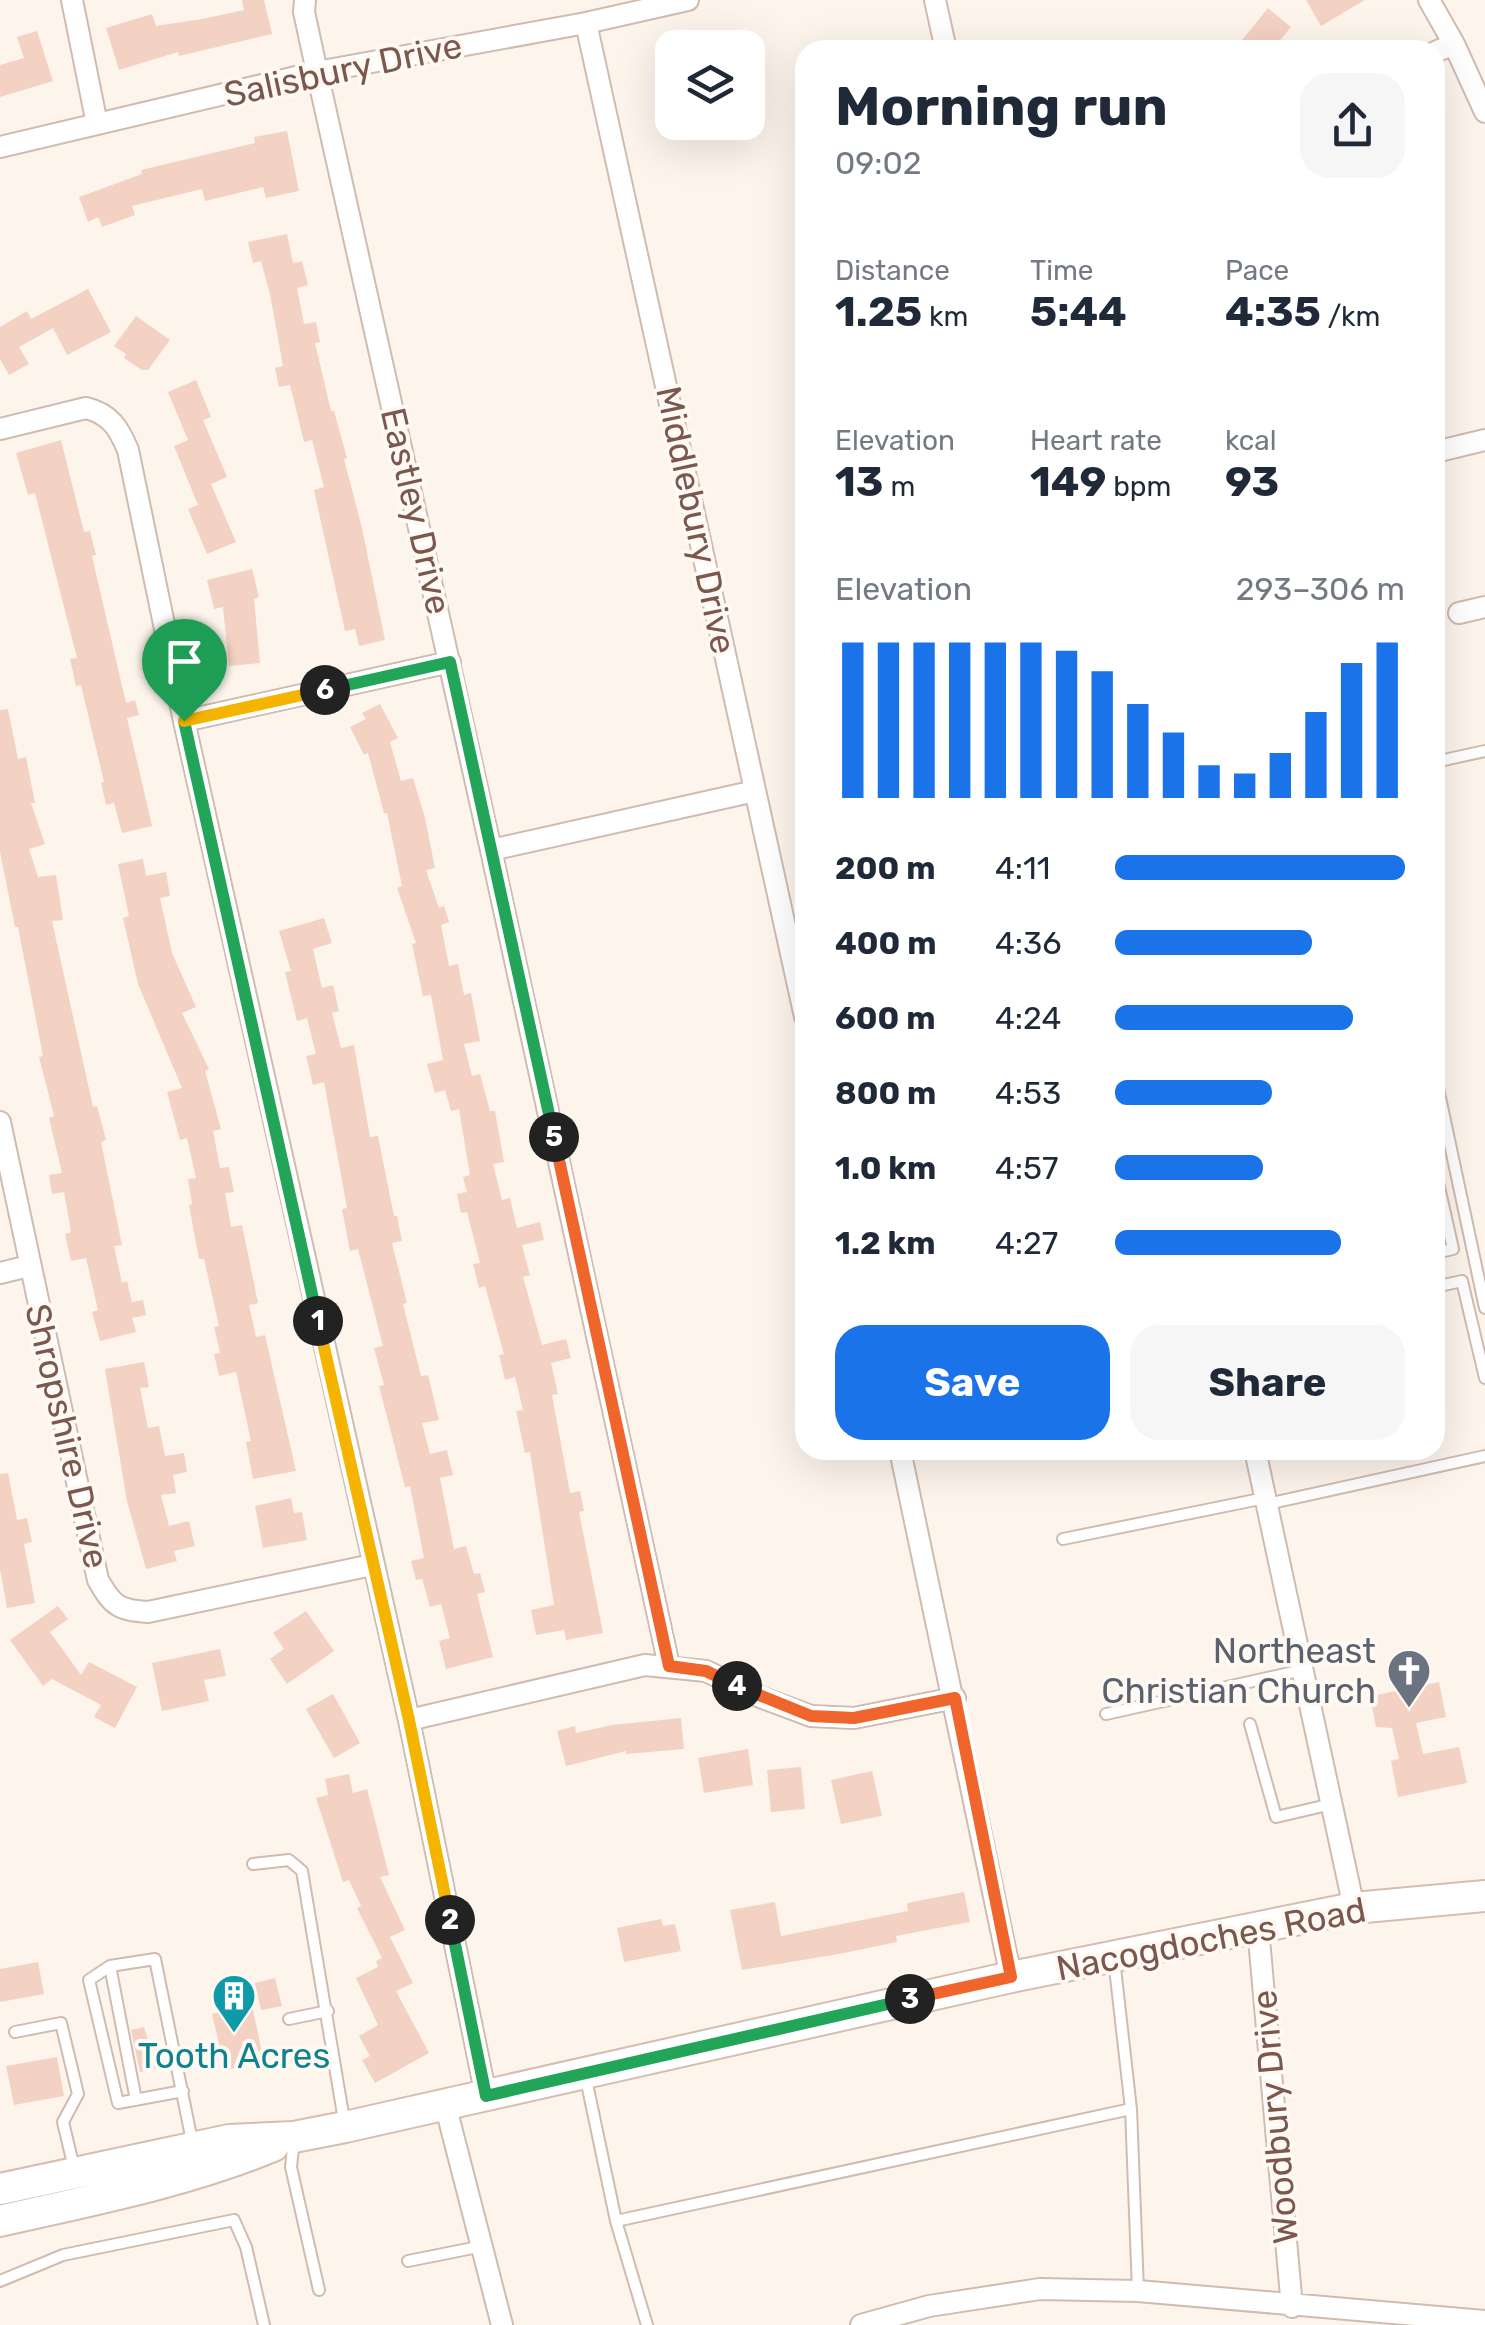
<!DOCTYPE html>
<meta charset="utf-8">
<style>
body{margin:0;font-family:Rubik,sans-serif;background:#f6f6f7;color:#1f2937;height:100vh;display:flex;flex-direction:column;font-size:38px;white-space:nowrap}
*{box-sizing:border-box;margin:0}
p{font-size:32px;color:#747a83}
.icon{flex:none;width:55px;height:55px;fill:none;stroke:currentColor;stroke-width:2;stroke-linecap:round;stroke-linejoin:round}
.map{position:relative;flex:1;overflow:hidden}
.sheet{position:absolute;left:795px;top:40px;width:650px;height:1420px;display:flex;flex-direction:column;background:#fff;border-radius:30px;box-shadow:0 10px 40px #0002}
.sheet>*{flex:none}
.controls{position:absolute;left:655px;top:30px;display:grid;gap:20px}
.controls a{display:grid;place-items:center;width:110px;height:110px;border-radius:20px;background:#fff;box-shadow:0 10px 40px #0002;font-size:50px}
.pin{position:absolute;display:grid;place-items:center;width:85px;height:85px;color:#fff;margin:-102px -42px;border-radius:50% 50% 50% 0;rotate:-45deg;box-shadow:0 0 10px #0007}
.pin .icon{rotate:45deg}
.km{position:absolute;width:50px;height:50px;margin:-25px;border-radius:50%;background:#222;color:#fff;font-size:28px;line-height:50px;text-align:center}
.round{display:grid;place-items:center;flex:none;width:105px;height:105px;border-radius:30px;background:#f6f6f7}
.overview{display:flex;align-items:center;justify-content:space-between;height:170px;padding:0 40px}
h1{font-size:55px;font-weight:700;line-height:75px}
.stats{display:grid;grid-template-columns:repeat(3,1fr);gap:15px;height:170px;padding:10px 40px}
.stats div{display:grid;align-content:center}
.stats b{font-size:42px;font-weight:700}
.stats small{font-size:28px;font-weight:400}
.stats p{font-size:28px}
.chart{height:280px;padding:20px 40px}
.chart p{display:flex;justify-content:space-between}
.chart svg{width:100%;height:180px;margin-top:10px;stroke:#1a73e8;stroke-width:6}
.primary-button{display:flex;gap:20px;margin-top:auto;padding:20px 40px}
.primary-button a{flex:1;height:115px;border-radius:30px;background:#1a73e8;color:#fff;font-size:40px;font-weight:700;line-height:115px;text-align:center}
.primary-button a+a{background:#f6f6f7;color:#1f2937}
ul{padding:0 40px;list-style:none;font-size:32px}
li{display:grid;grid-template-columns:160px 120px 1fr;align-items:center;height:75px}
li i{height:25px;border-radius:12px;background:#1a73e8}
.map>svg:first-child{display:block}
.building{fill:#f3d1c3}
.lines{fill:none;stroke-linecap:round;stroke-linejoin:round}
.lane-casing{stroke:#d1bbb0;stroke-width:14}
.street-casing{stroke:#d1bbb0;stroke-width:24}
.secondary-casing{stroke:#d6bdb0;stroke-width:34}
.lane{stroke:#fff;stroke-width:10}
.street{stroke:#fff;stroke-width:20}
.secondary{stroke:#fff;stroke-width:30}
.split-1-casing{stroke:#fff;stroke-width:20}
.split-2-casing{stroke:#fff;stroke-width:20}
.split-3-casing{stroke:#fff;stroke-width:20}
.split-4-casing{stroke:#fff;stroke-width:20}
.split-5-casing{stroke:#fff;stroke-width:20}
.split-6-casing{stroke:#fff;stroke-width:20}
.split-7-casing{stroke:#fff;stroke-width:20}
.split-1{stroke:#22a559;stroke-width:12}
.split-2{stroke:#f5b400;stroke-width:12}
.split-3{stroke:#22a559;stroke-width:12}
.split-4{stroke:#f0652b;stroke-width:12}
.split-5{stroke:#f0652b;stroke-width:12}
.split-6{stroke:#22a559;stroke-width:12}
.split-7{stroke:#f5b400;stroke-width:12}
.labels{text-anchor:middle;dominant-baseline:central;stroke-width:8;stroke-linejoin:round;paint-order:stroke}
.street-label{font-size:35px;fill:#7a584d;stroke:#fff9f3}
.worship-label{font-size:35px;fill:#5b616d;stroke:#fff9f3;text-anchor:end}
.culture-label{font-size:35px;fill:#0d838f;stroke:#fff9f3}
</style>
<div class="map">
<svg width="1485" height="2325" viewBox="0 0 1485 2325">
<rect width="100%" height="100%" fill="#fdf5ec"/>
<path class="building" d="M 242,0 L 264,0 L 272,34 L 179,56 L 178,52 L 119,70 L 106,28 L 152,14 L 156,26 L 202,19 L 244,10 Z
M 1306,0 L 1365,0 L 1321,26 Z
M 1268,8 L 1291,27 L 1272,50 L 1234,50 Z
M 37,31 L 53,81 L 0,97 L 0,65 L 24,58 L 17,37 Z
M 287,131 L 299,191 L 266,198 L 263,187 L 205,201 L 202,189 L 132,206 L 135,215 L 102,227 L 98,217 L 88,222 L 79,197 L 142,174 L 141,170 L 255,143 L 254,137 Z
M 287,234 L 293,263 L 302,261 L 308,285 L 297,288 L 304,324 L 316,322 L 320,342 L 315,343 L 331,411 L 334,411 L 347,458 L 344,459 L 362,528 L 385,640 L 359,646 L 355,629 L 345,631 L 314,490 L 324,487 L 312,440 L 304,442 L 290,385 L 279,387 L 275,368 L 283,366 L 270,294 L 261,261 L 253,263 L 248,242 Z
M 88,289 L 111,332 L 67,355 L 53,328 L 19,347 L 29,364 L 9,375 L 0,359 L 0,327 L 27,311 L 31,319 Z
M 136,316 L 170,340 L 148,370 L 142,370 L 124,358 L 126,354 L 114,346 Z
M 196,380 L 211,417 L 203,420 L 227,477 L 211,484 L 236,542 L 207,554 L 188,509 L 198,505 L 174,446 L 188,440 L 168,392 Z
M 61,440 L 84,532 L 90,531 L 96,555 L 92,556 L 126,703 L 135,700 L 139,715 L 127,718 L 152,826 L 122,833 L 114,803 L 106,805 L 101,783 L 104,782 L 81,685 L 76,686 L 70,659 L 77,658 L 35,493 L 28,495 L 16,453 Z
M 252,569 L 259,597 L 254,599 L 260,663 L 229,666 L 223,607 L 214,609 L 207,580 Z
M 380,704 L 398,738 L 390,742 L 401,781 L 413,778 L 425,818 L 435,868 L 426,870 L 439,908 L 444,906 L 449,922 L 441,925 L 449,966 L 458,964 L 464,995 L 471,993 L 480,1041 L 464,1044 L 472,1076 L 480,1074 L 490,1111 L 495,1111 L 504,1162 L 493,1164 L 502,1200 L 510,1198 L 517,1228 L 540,1222 L 544,1240 L 522,1245 L 530,1275 L 523,1277 L 542,1345 L 566,1339 L 571,1358 L 551,1363 L 558,1394 L 552,1395 L 570,1493 L 580,1491 L 584,1511 L 579,1512 L 603,1633 L 566,1640 L 564,1630 L 536,1635 L 531,1610 L 554,1605 L 530,1452 L 525,1453 L 516,1411 L 523,1410 L 515,1377 L 505,1380 L 499,1355 L 504,1354 L 485,1286 L 479,1288 L 473,1264 L 480,1263 L 467,1212 L 461,1213 L 457,1194 L 467,1192 L 463,1177 L 470,1175 L 459,1109 L 451,1111 L 445,1090 L 435,1093 L 427,1064 L 443,1060 L 431,995 L 423,996 L 412,944 L 416,943 L 397,888 L 402,886 L 387,813 L 384,813 L 368,753 L 364,755 L 350,727 L 366,719 L 362,713 Z
M 8,709 L 18,759 L 26,757 L 35,803 L 31,803 L 45,844 L 29,849 L 38,877 L 56,875 L 63,920 L 52,921 L 93,1107 L 97,1106 L 106,1140 L 101,1142 L 122,1245 L 114,1246 L 122,1283 L 127,1281 L 132,1302 L 143,1300 L 146,1315 L 132,1318 L 136,1332 L 100,1341 L 92,1312 L 98,1310 L 86,1258 L 71,1261 L 65,1234 L 71,1232 L 64,1192 L 52,1194 L 49,1175 L 62,1173 L 49,1118 L 54,1116 L 39,1057 L 43,1056 L 18,927 L 15,927 L 0,852 L 0,710 Z
M 143,859 L 146,876 L 166,872 L 170,896 L 160,898 L 172,953 L 196,1007 L 182,1013 L 209,1069 L 205,1071 L 221,1129 L 213,1131 L 220,1168 L 229,1167 L 234,1192 L 225,1193 L 231,1227 L 242,1225 L 258,1303 L 249,1305 L 256,1337 L 265,1335 L 296,1471 L 253,1479 L 246,1442 L 251,1441 L 236,1372 L 219,1376 L 214,1354 L 220,1353 L 214,1327 L 219,1326 L 204,1259 L 199,1259 L 189,1205 L 192,1204 L 188,1179 L 196,1178 L 187,1138 L 180,1140 L 167,1092 L 182,1088 L 138,984 L 123,918 L 129,916 L 118,864 Z
M 324,918 L 332,943 L 313,949 L 322,988 L 333,985 L 339,1011 L 332,1013 L 341,1048 L 354,1045 L 370,1137 L 378,1136 L 394,1216 L 397,1216 L 402,1241 L 392,1243 L 407,1303 L 403,1304 L 421,1376 L 428,1375 L 439,1420 L 422,1423 L 430,1454 L 447,1450 L 453,1475 L 440,1478 L 454,1549 L 466,1546 L 474,1574 L 480,1573 L 485,1592 L 477,1594 L 493,1657 L 446,1669 L 439,1641 L 450,1638 L 441,1604 L 430,1607 L 422,1579 L 416,1580 L 411,1561 L 424,1558 L 410,1486 L 405,1487 L 379,1386 L 384,1385 L 374,1348 L 383,1346 L 358,1249 L 350,1251 L 342,1209 L 347,1208 L 324,1082 L 313,1085 L 306,1056 L 316,1054 L 307,1018 L 297,1021 L 285,972 L 291,971 L 279,931 Z
M 144,1362 L 149,1387 L 140,1388 L 148,1428 L 159,1426 L 165,1456 L 184,1453 L 187,1472 L 173,1475 L 176,1493 L 161,1495 L 169,1526 L 189,1521 L 195,1546 L 174,1551 L 177,1561 L 146,1569 L 127,1501 L 105,1369 Z
M 8,1473 L 17,1520 L 27,1518 L 32,1542 L 24,1544 L 35,1603 L 7,1608 L 0,1569 L 0,1474 Z
M 291,1498 L 294,1513 L 302,1512 L 307,1540 L 263,1548 L 255,1506 Z
M 58,1606 L 68,1619 L 50,1632 L 81,1675 L 89,1662 L 137,1687 L 115,1728 L 94,1717 L 101,1705 L 52,1679 L 43,1686 L 10,1640 Z
M 306,1611 L 334,1651 L 287,1684 L 270,1659 L 284,1649 L 273,1633 Z
M 220,1649 L 226,1676 L 204,1680 L 209,1701 L 162,1711 L 152,1663 Z
M 1439,1682 L 1446,1717 L 1416,1723 L 1423,1754 L 1459,1747 L 1467,1783 L 1398,1797 L 1391,1761 L 1399,1759 L 1392,1728 L 1376,1727 L 1371,1701 L 1378,1700 L 1377,1695 Z
M 333,1694 L 360,1743 L 334,1758 L 306,1709 Z
M 681,1718 L 684,1749 L 626,1754 L 626,1751 L 566,1766 L 557,1731 L 575,1726 L 576,1733 L 612,1725 Z
M 748,1749 L 753,1785 L 704,1793 L 698,1758 Z
M 801,1767 L 805,1809 L 771,1812 L 767,1770 Z
M 872,1771 L 882,1816 L 841,1824 L 831,1780 Z
M 349,1774 L 353,1793 L 367,1789 L 389,1875 L 380,1877 L 405,1930 L 390,1937 L 413,1983 L 396,1991 L 429,2053 L 375,2083 L 362,2060 L 370,2056 L 359,2036 L 378,2025 L 356,1978 L 378,1967 L 376,1961 L 382,1958 L 357,1908 L 361,1906 L 349,1880 L 343,1882 L 316,1798 L 328,1795 L 325,1779 Z
M 964,1892 L 970,1922 L 896,1936 L 897,1942 L 839,1954 L 742,1970 L 730,1910 L 775,1902 L 781,1936 L 908,1911 L 907,1903 Z
M 661,1919 L 663,1926 L 675,1924 L 681,1951 L 624,1962 L 617,1928 Z
M 38,1962 L 44,1994 L 0,2002 L 0,1969 Z
M 275,1978 L 282,2006 L 261,2010 L 255,1983 Z
M 252,2005 L 264,2062 L 225,2070 L 212,2014 Z
M 144,2027 L 149,2043 L 158,2041 L 164,2066 L 140,2072 L 131,2030 Z
M 57,2057 L 64,2096 L 14,2105 L 6,2066 Z"/>
<g class="lines">
<defs>
<path id="lane" d="M 1435,762 L 1485,751
M 1435,1074 L 1485,1308
M 1435,1169 L 1453,1249 L 1435,1253
M 1435,1287 L 1462,1281 L 1485,1378
M 1267,1504 L 1485,1456
M 1063,1539 L 1265,1498
M 1106,1714 L 1303,1670
M 1250,1724 L 1276,1817 L 1332,1804
M 253,1864 L 289,1860 L 302,1871 L 345,2126
M 1114,1959 L 1131,2109 L 1138,2291
M 110,1966 L 136,2100
M 289,2019 L 328,2011
M 15,2032 L 61,2023 L 78,2094 L 63,2122 L 74,2168
M 586,2079 L 616,2221 L 647,2325
M 183,2091 L 118,2103 L 89,1980 L 110,1966 L 155,1959 L 193,2146
M 294,2138 L 291,2167 L 319,2290
M 616,2221 L 1131,2109
M 408,2261 L 483,2246
M 0,2281 L 63,2255 L 234,2220 L 246,2247 L 264,2325"/>
<path id="street" d="M 72,0 L 97,124
M 305,0 L 304,12 L 317,72 L 491,850 L 669,1666
M 935,0 L 946,50
M 1429,0 L 1454,44 L 1485,112
M 586,23 L 805,1017
M 1435,52 L 1454,44
M 0,147 L 317,72 L 586,23 L 688,0
M 0,429 L 86,408 C 111,414 119,429 128,450 L 184,721 L 409,1720 L 486,2096
M 1435,452 L 1485,440
M 1459,613 L 1485,607
M 184,721 L 450,662
M 491,850 L 755,791
M 0,1122 L 98,1580 C 113,1606 118,1610 148,1612 L 372,1565
M 0,1273 L 29,1266
M 900,1450 L 1011,1977
M 1255,1450 L 1354,1908
M 409,1720 L 645,1665 L 706,1671 L 760,1697 L 811,1716 L 854,1718 L 955,1698
M 1258,1928 L 1292,2307
M 445,2104 L 502,2325
M 861,2325 L 929,2306 L 1040,2289 L 1138,2291 L 1485,2321"/>
<path id="secondary" d="M 0,2189 L 229,2140 L 294,2137 L 345,2127 L 1011,1977 L 1354,1908 L 1485,1896
M 0,2221 C 92,2200 186,2182 273,2146"/>
</defs>
<use href="#lane" class="lane-casing"/>
<use href="#street" class="street-casing"/>
<use href="#secondary" class="secondary-casing"/>
<use href="#lane" class="lane"/>
<use href="#street" class="street"/>
<use href="#secondary" class="secondary"/>
</g>
<g class="lines">
<defs>
<path id="split-1" d="M 184,721 L 318,1321"/>
<path id="split-2" d="M 318,1321 L 409,1720 L 450,1920"/>
<path id="split-3" d="M 450,1920 L 486,2096 L 910,1999"/>
<path id="split-4" d="M 737,1686 L 811,1716 L 854,1718 L 955,1698 L 1011,1977 L 910,1999"/>
<path id="split-5" d="M 554,1137 L 669,1666 L 706,1671 L 737,1686"/>
<path id="split-6" d="M 325,690 L 450,662 L 554,1137"/>
<path id="split-7" d="M 184,721 L 325,690"/>
</defs>
<use href="#split-1" class="split-1-casing"/>
<use href="#split-2" class="split-2-casing"/>
<use href="#split-3" class="split-3-casing"/>
<use href="#split-4" class="split-4-casing"/>
<use href="#split-5" class="split-5-casing"/>
<use href="#split-6" class="split-6-casing"/>
<use href="#split-7" class="split-7-casing"/>
<use href="#split-1" class="split-1"/>
<use href="#split-2" class="split-2"/>
<use href="#split-3" class="split-3"/>
<use href="#split-4" class="split-4"/>
<use href="#split-5" class="split-5"/>
<use href="#split-6" class="split-6"/>
<use href="#split-7" class="split-7"/>
</g>
<defs>
<symbol id="church-pin" viewBox="-11 -11 22 30"><path d="M0 17L-7.5 6A9.5 9.5 0 1 1 7.5 6Z" fill="#6b7280" stroke="#fff9f3"/><path d="M-1.2-6h2.4v3.5h3.3v2.4h-3.3V6h-2.4V-.1h-3.3v-2.4h3.3Z" fill="#fff"/></symbol>
<symbol id="building-pin" viewBox="-11 -11 22 30"><path d="M0 17L-7.5 6A9.5 9.5 0 1 1 7.5 6Z" fill="#0f9aa8" stroke="#fff9f3"/><path d="M-4-6H4V6H1V3H-1V6H-4ZM-2.5-4.3h1.7v1.8h-1.7ZM.8-4.3h1.7v1.8H.8ZM-2.5-1h1.7V.8h-1.7ZM.8-1h1.7V.8H.8Z" fill="#fff"/></symbol>
</defs>
<g fill-rule="evenodd">
<use href="#church-pin" x="1384" y="1646" width="50" height="68"/>
<use href="#building-pin" x="209" y="1971" width="50" height="68"/>
</g>
<g class="labels">
<g class="street-label">
<text transform="translate(343 70) rotate(-12)">Salisbury Drive</text>
<text transform="translate(416 511) rotate(77)">Eastley Drive</text>
<text transform="translate(696 520) rotate(78)">Middlebury Drive</text>
<text transform="translate(67 1436) rotate(77)">Shropshire Drive</text>
<text transform="translate(1211 1939) rotate(-11)">Nacogdoches Road</text>
<text transform="translate(1275 2117) rotate(-95)">Woodbury Drive</text>
</g>
<g class="worship-label">
<text x="1376" y="1651">Northeast<tspan x="1376" dy="40">Christian Church</tspan></text>
</g>
<g class="culture-label">
<text x="234" y="2056">Tooth Acres</text>
</g>
</g>
</svg>
<div class="controls">
<a><svg class="icon" aria-label="layers" viewBox="0 0 24 24"><path d="M12 4l9 5-9 5-9-5zM3 14l9 5 9-5"/></svg></a>
</div>
<div class="pin" style="left:184px;top:721px;background:#1e9e55"><svg class="icon" aria-label="arrive" viewBox="0 0 24 24"><path d="M6 21V4h12l-3 4 3 4H6"/></svg></div>
<b class="km" style="left:318px;top:1321px">1</b>
<b class="km" style="left:450px;top:1920px">2</b>
<b class="km" style="left:910px;top:1999px">3</b>
<b class="km" style="left:737px;top:1686px">4</b>
<b class="km" style="left:554px;top:1137px">5</b>
<b class="km" style="left:325px;top:690px">6</b>
<section class="sheet">
<div class="overview"><div><h1>Morning run</h1><p>09:02</p></div><a class="round"><svg class="icon" aria-label="share" viewBox="0 0 24 24"><path d="M12 15V3M7 8l5-5 5 5M5 13v7h14v-7"/></svg></a></div>
<div class="stats">
<div><p>Distance</p><b>1.25<small> km</small></b></div>
<div><p>Time</p><b>5:44</b></div>
<div><p>Pace</p><b>4:35<small> /km</small></b></div>
</div>
<div class="stats">
<div><p>Elevation</p><b>13<small> m</small></b></div>
<div><p>Heart rate</p><b>149<small> bpm</small></b></div>
<div><p>kcal</p><b>93</b></div>
</div>
<div class="chart"><p><span>Elevation</span>293–306 m</p>
<svg viewBox="0 0 160 44" preserveAspectRatio="none"><path d="M5 44V6M15 44V6M25 44V6M35 44V6M45 44V6M55 44V6M65 44V8M75 44V13M85 44V21M95 44V28M105 44V36M115 44V38M125 44V33M135 44V23M145 44V11M155 44V6"/></svg>
</div>
<ul>
<li><b>200 m</b>4:11<i style="width:100%"></i></li>
<li><b>400 m</b>4:36<i style="width:68%"></i></li>
<li><b>600 m</b>4:24<i style="width:82%"></i></li>
<li><b>800 m</b>4:53<i style="width:54%"></i></li>
<li><b>1.0 km</b>4:57<i style="width:51%"></i></li>
<li><b>1.2 km</b>4:27<i style="width:78%"></i></li>
</ul>
<div class="primary-button"><a>Save</a><a>Share</a></div>
</section>
</div>
